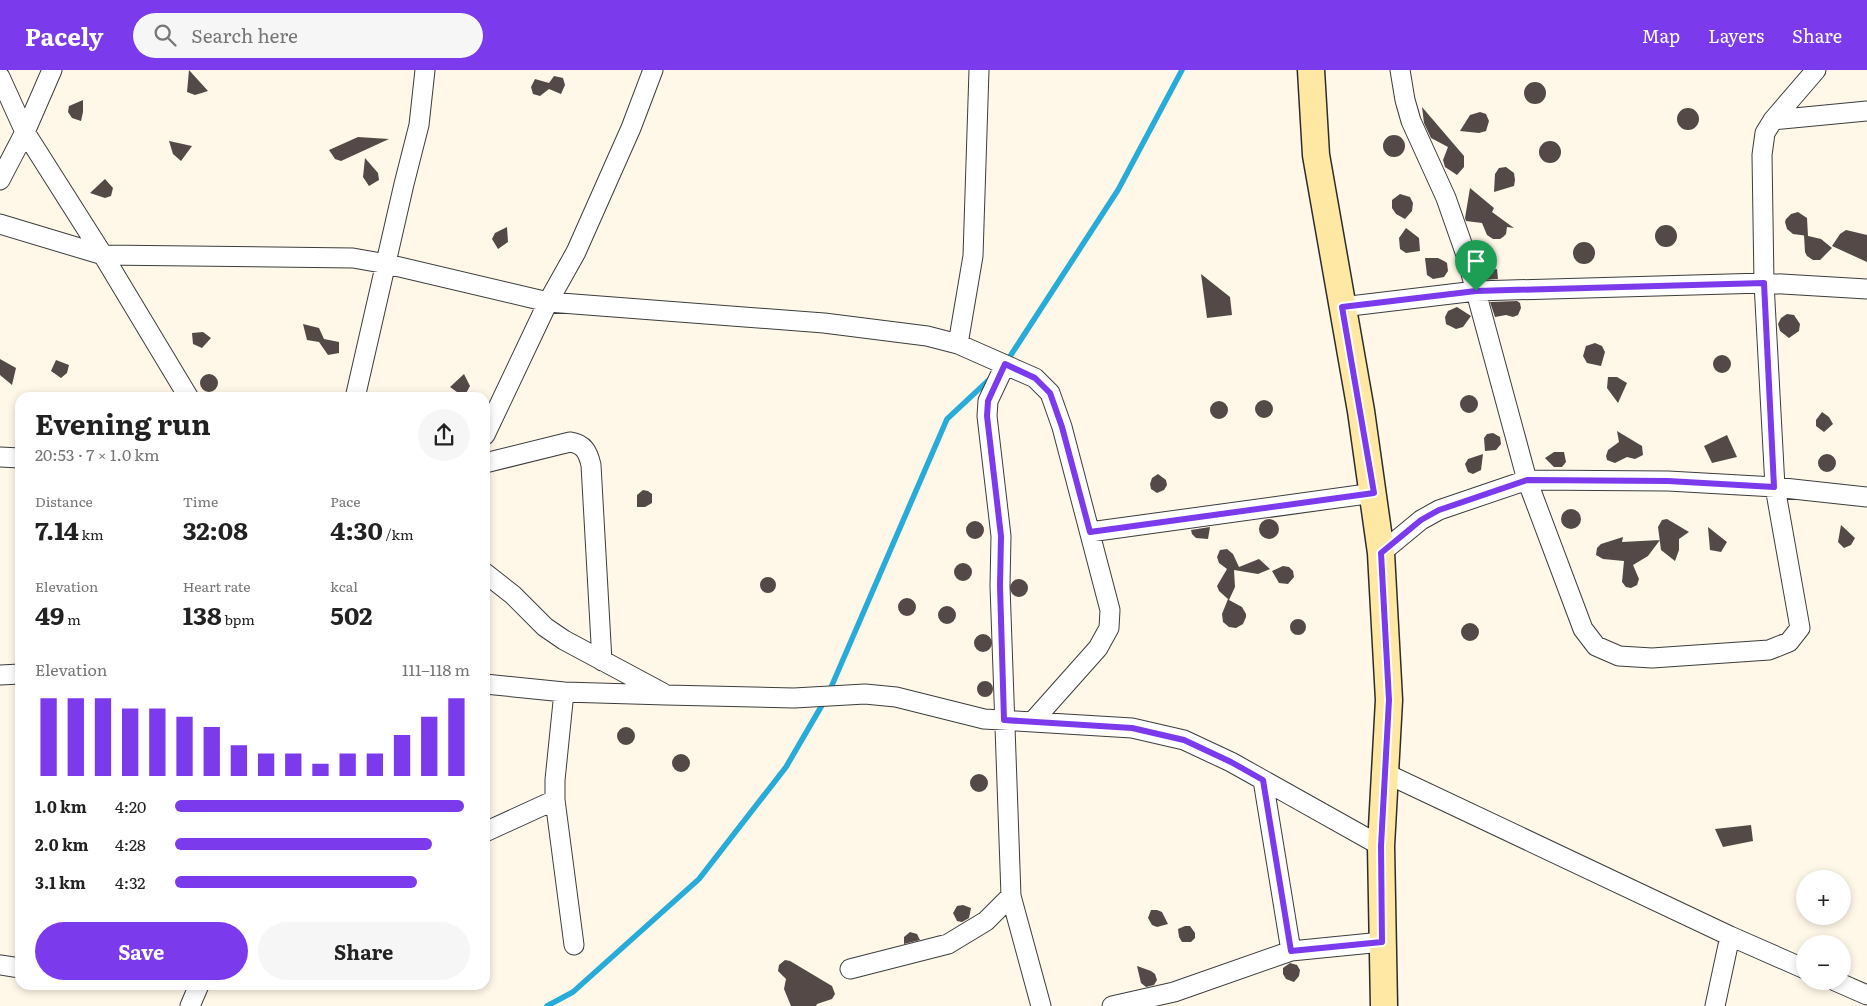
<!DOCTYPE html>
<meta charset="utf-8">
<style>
body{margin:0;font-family:Literata,serif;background:#f6f6f6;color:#222;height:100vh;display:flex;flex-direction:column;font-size:19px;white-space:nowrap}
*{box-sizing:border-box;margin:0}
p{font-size:16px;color:#767676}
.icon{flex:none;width:28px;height:28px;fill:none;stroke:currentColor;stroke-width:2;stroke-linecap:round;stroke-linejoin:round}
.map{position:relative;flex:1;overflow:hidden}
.drawer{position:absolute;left:15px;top:322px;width:475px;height:598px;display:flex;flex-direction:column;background:#fff;border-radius:15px;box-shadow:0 2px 8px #0003}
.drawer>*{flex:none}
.fabs{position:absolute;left:1796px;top:800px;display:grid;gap:10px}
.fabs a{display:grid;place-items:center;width:55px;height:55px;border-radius:50%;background:#fff;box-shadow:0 2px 8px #0003;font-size:25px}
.pin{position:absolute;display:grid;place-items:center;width:42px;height:42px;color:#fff;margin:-51px -21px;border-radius:50% 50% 50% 0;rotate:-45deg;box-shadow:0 0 5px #0007}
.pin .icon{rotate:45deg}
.round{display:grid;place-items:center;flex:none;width:52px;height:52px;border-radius:26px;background:#f6f6f6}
.headline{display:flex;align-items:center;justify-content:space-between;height:85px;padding:0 20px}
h1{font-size:28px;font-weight:700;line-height:38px}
.stats{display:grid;grid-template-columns:repeat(3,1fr);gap:8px;height:85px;padding:5px 20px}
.stats div{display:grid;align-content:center}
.stats b{font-size:25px;font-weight:700}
.stats small{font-size:14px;font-weight:400}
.stats p{font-size:14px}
.chart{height:140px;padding:10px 20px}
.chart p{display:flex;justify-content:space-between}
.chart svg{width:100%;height:90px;margin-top:5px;stroke:#7c3aed;stroke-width:6}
.primary-button{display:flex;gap:10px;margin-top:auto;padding:10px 20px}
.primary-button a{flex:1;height:58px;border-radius:30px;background:#7c3aed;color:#fff;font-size:20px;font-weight:700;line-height:58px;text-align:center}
.primary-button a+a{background:#f6f6f6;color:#222}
ul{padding:0 20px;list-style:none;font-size:16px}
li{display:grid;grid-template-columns:80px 60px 1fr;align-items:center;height:38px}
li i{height:12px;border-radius:6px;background:#7c3aed}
header{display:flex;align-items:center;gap:30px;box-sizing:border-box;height:70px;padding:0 25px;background:#7c3aed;color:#fff}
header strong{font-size:24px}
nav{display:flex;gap:28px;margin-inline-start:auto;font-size:18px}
.search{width:350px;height:45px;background:#f6f6f6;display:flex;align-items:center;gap:12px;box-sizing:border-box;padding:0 18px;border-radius:28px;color:#767676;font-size:19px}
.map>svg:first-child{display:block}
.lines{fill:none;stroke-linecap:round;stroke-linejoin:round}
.stream{stroke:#27abd9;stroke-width:5.5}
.building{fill:#544946}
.minor-casing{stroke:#3d3d3d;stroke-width:21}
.secondary-casing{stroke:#2c2c2c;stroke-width:29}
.minor{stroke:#fff;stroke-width:19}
.secondary{stroke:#ffe8a3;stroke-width:26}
.route-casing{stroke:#fff;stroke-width:10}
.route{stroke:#7c3aed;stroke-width:6}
</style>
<header>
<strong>Pacely</strong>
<div class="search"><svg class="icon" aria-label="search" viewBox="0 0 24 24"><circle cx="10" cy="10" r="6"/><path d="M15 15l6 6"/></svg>Search here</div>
<nav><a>Map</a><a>Layers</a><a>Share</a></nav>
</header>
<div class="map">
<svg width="1867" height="936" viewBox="0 0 1867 936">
<rect width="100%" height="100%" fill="#fff7e8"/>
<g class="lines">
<path class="stream" d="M 1007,291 L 1118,120 L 1182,0
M 829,622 L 947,349 L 992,307
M 547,936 L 573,922 L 699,809 L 786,697 L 825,630"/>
</g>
<path class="building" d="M 189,0 L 208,21 L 195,25 L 187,22 Z
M 554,6 L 563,8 L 565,15 L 561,24 L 549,19 L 540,26 L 533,24 L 531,17 L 535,9 L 549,13 Z
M1524 23a11 11 0 1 1 22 0a11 11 0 1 1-22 0Z
M 83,30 L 83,42 L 81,51 L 72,48 L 68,42 L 69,36 Z
M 1422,37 L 1464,86 L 1464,97 L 1457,105 L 1445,97 L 1443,90 L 1448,77 L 1431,68 L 1424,53 Z
M1677 49a11 11 0 1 1 22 0a11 11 0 1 1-22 0Z
M 1480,42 L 1486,44 L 1489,51 L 1486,61 L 1479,63 L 1460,61 L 1470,45 Z
M1383 76a11 11 0 1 1 22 0a11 11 0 1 1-22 0Z
M 358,67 L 389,69 L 341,91 L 335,89 L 329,80 Z
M1539 82a11 11 0 1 1 22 0a11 11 0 1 1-22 0Z
M 169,71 L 192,76 L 181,91 L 173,84 Z
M 365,88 L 378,103 L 379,110 L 369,116 L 363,107 Z
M 1506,97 L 1514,103 L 1515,110 L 1514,116 L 1494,122 L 1495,104 L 1499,98 Z
M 105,109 L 113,118 L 111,126 L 105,128 L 90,123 Z
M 1470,118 L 1494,138 L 1492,142 L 1514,158 L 1507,157 L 1506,164 L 1503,167 L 1500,169 L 1493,169 L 1487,165 L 1482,153 L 1466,151 L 1465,148 Z
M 1400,124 L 1410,127 L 1413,133 L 1412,141 L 1405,149 L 1396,144 L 1392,138 L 1392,130 Z
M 1798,142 L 1807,148 L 1808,166 L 1793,164 L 1787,159 L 1785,152 L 1786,149 L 1791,144 Z
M1655 166a11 11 0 1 1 22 0a11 11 0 1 1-22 0Z
M 507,157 L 508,172 L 498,179 L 492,169 L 495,163 Z
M 1406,158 L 1419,168 L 1420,181 L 1406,183 L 1400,179 L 1399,168 Z
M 1846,160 L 1867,165 L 1867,192 L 1832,176 L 1840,164 Z
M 1804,165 L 1821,169 L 1832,178 L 1820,190 L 1813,190 L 1807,186 L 1805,182 Z
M1573 183a11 11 0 1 1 22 0a11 11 0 1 1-22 0Z
M 1425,188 L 1438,188 L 1444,191 L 1447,193 L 1448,201 L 1444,207 L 1433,209 L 1427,205 Z
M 1497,199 L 1498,209 L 1484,210 L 1482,201 Z
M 1201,204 L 1230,227 L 1232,245 L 1207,248 Z
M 1517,231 L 1520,233 L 1521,238 L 1518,245 L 1513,247 L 1506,245 L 1495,247 L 1490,232 Z
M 1457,237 L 1471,246 L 1463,257 L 1456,259 L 1446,254 L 1445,247 L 1448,241 Z
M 1787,244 L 1794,245 L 1800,254 L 1799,261 L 1789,268 L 1780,261 L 1778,254 L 1781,248 Z
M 303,254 L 319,258 L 324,269 L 339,272 L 339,283 L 328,285 L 319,272 L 307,270 Z
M 203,262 L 211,268 L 202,278 L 193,274 L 192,263 Z
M 1595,273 L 1602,276 L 1605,282 L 1601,296 L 1587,293 L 1583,286 L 1586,276 Z
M1713 294a9 9 0 1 1 18 0a9 9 0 1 1-18 0Z
M 0,289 L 16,298 L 12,315 L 0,305 Z
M 56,290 L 69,295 L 67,303 L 61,308 L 51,301 Z
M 464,304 L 470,316 L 464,327 L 450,317 Z
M200 313a9 9 0 1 1 18 0a9 9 0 1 1-18 0Z
M 1608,307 L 1617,307 L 1627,313 L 1618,333 L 1607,318 Z
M1460 334a9 9 0 1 1 18 0a9 9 0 1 1-18 0Z
M1255 339a9 9 0 1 1 18 0a9 9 0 1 1-18 0Z
M1210 340a9 9 0 1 1 18 0a9 9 0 1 1-18 0Z
M 1822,342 L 1829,347 L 1833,354 L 1824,362 L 1816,356 L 1816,350 Z
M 1617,361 L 1642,376 L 1643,385 L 1635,389 L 1627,387 L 1615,393 L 1607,390 L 1606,386 L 1608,380 L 1619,372 Z
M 1493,363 L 1500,367 L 1501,374 L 1496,380 L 1485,381 L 1484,368 L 1487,364 Z
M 1727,365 L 1737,387 L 1712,393 L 1704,376 Z
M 1554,382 L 1564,382 L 1566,392 L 1562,397 L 1554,397 L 1545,388 Z
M1818 393a9 9 0 1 1 18 0a9 9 0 1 1-18 0Z
M 1483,384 L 1481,400 L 1473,404 L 1468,402 L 1465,394 L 1468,389 Z
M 1158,404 L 1166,410 L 1167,415 L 1164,420 L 1157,423 L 1151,419 L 1150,414 L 1152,408 Z
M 643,420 L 648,421 L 652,424 L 652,433 L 645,437 L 637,437 L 637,425 Z
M1561 449a10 10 0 1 1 20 0a10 10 0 1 1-20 0Z
M 1667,449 L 1689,462 L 1679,469 L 1679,480 L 1675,491 L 1661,480 L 1658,457 L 1662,450 Z
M1259 459a10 10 0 1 1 20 0a10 10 0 1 1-20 0Z
M966 460a9 9 0 1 1 18 0a9 9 0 1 1-18 0Z
M 1841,455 L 1855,468 L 1851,475 L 1844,478 L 1838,472 Z
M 1210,457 L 1208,469 L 1196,468 L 1192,464 L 1191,460 Z
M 1708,457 L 1727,472 L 1721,482 L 1710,480 Z
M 1623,467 L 1622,472 L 1660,470 L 1648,486 L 1633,495 L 1639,509 L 1637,515 L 1631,518 L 1626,517 L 1622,512 L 1624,491 L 1603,489 L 1596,485 L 1597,478 L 1601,474 Z
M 1227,479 L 1233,484 L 1239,497 L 1259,489 L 1270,499 L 1258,504 L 1234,500 L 1235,517 L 1229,530 L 1242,537 L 1246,544 L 1246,547 L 1243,554 L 1236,558 L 1229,557 L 1223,552 L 1222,544 L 1228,529 L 1219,521 L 1217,516 L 1227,499 L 1219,493 L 1217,487 L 1220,480 Z
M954 502a9 9 0 1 1 18 0a9 9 0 1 1-18 0Z
M 1283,496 L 1289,497 L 1293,501 L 1294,507 L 1288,514 L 1279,513 L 1272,501 Z
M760 515a8 8 0 1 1 16 0a8 8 0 1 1-16 0Z
M1010 518a9 9 0 1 1 18 0a9 9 0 1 1-18 0Z
M898 537a9 9 0 1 1 18 0a9 9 0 1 1-18 0Z
M938 545a9 9 0 1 1 18 0a9 9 0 1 1-18 0Z
M1290 557a8 8 0 1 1 16 0a8 8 0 1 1-16 0Z
M1461 562a9 9 0 1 1 18 0a9 9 0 1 1-18 0Z
M974 573a9 9 0 1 1 18 0a9 9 0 1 1-18 0Z
M977 619a8 8 0 1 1 16 0a8 8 0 1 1-16 0Z
M617 666a9 9 0 1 1 18 0a9 9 0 1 1-18 0Z
M672 693a9 9 0 1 1 18 0a9 9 0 1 1-18 0Z
M970 713a9 9 0 1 1 18 0a9 9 0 1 1-18 0Z
M 1751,755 L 1753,771 L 1723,777 L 1715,759 Z
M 963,835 L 971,838 L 969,848 L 962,852 L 957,851 L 953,843 L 957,836 Z
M 1151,840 L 1157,840 L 1162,842 L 1168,854 L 1157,857 L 1152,855 L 1148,848 Z
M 1185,856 L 1190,856 L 1195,863 L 1195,868 L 1191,872 L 1182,872 L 1179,867 L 1178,859 Z
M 910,862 L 917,864 L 920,870 L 904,874 L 904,867 Z
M 785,890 L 790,891 L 832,916 L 835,924 L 832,929 L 817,934 L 816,936 L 791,936 L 784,919 L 786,909 L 778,901 L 779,895 Z
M 1290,893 L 1297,895 L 1300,900 L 1299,906 L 1294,912 L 1286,909 L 1283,904 L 1283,898 Z
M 1137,896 L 1151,901 L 1155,904 L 1157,910 L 1154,915 L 1146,917 L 1141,913 Z"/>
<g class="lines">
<defs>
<path id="minor" d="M 1400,0 L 1405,30 L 1411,51 L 1446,128 L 1466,185 L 1527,410 L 1583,559 L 1596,576 L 1619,586 L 1652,588 L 1769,580 L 1789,572 L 1800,558 L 1775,417 L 1764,213 L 1762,85 L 1765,63 L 1773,50 L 1816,0
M 0,7 L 25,62 L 103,185 L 189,328
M 1773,50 L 1867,41
M 0,110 L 25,62 L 52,0
M 0,154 L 103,185 L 353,188 L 387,194 L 548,232 L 824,253 L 927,266 L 958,274 L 1035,308 L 1050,323 L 1062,357 L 1110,540 L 1109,558 L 1098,578 L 1033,651
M 1342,237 L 1476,221 L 1764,213 L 1867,219
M 958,274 L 973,186 L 979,0
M 1005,295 L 988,331 L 987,346 L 1001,466 L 1000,516 L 1011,826 L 1041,936
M 355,328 L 404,114 L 419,55 L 425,0
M 485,365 L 548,232 L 576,182 L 631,58 L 653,0
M 0,387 L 20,388
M 485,393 L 570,372 C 584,374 588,382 591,395 L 602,591
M 1090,462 L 1374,423
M 1381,483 L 1421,450 L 1439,440 L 1527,410 L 1668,411 L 1775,417 L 1867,427
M 485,503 L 513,525 L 545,557 L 564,570 L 663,623
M 0,605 L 20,604
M 485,614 L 564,622 L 666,625 L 794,628 L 865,624 L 896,627 L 984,649 L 1132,658 L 1184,670 L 1231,692 L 1381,776
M 564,622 L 555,710 L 555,730 L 574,875
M 1385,703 L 1730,866 L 1805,899
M 1263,710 L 1291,881
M 485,762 L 555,730
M 0,895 L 20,898
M 850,899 L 948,874 L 986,851 L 1011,826
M 1835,911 L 1867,925
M 190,936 L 199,915
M 1112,936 L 1174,922 L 1291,881 L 1382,872
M 1715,936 L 1730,866"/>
<path id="secondary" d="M 1311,0 L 1316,85 L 1361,341 L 1381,483 L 1389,630 L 1381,776 L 1384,936"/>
</defs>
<use href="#minor" class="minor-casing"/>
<use href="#secondary" class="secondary-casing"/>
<use href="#minor" class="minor"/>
<use href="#secondary" class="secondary"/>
</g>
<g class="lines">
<defs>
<path id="route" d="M 1764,213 L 1774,417 L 1668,411 L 1527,410 L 1439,440 L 1421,450 L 1381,483 L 1389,630 L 1381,776 L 1382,872 L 1291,881 L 1263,710 L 1231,692 L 1184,670 L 1132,658 L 1004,650 L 1000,516 L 1001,466 L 987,346 L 988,331 L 1005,294 L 1035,308 L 1050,323 L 1062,357 L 1090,462 L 1374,423 L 1342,237 L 1476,221 Z"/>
</defs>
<use href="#route" class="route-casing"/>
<use href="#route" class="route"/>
</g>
</svg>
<div class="fabs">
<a>+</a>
<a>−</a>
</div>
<div class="pin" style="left:1476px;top:221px;background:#1e9e55"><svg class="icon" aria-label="arrive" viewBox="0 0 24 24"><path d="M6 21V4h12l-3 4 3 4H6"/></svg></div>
<section class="drawer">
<div class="headline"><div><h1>Evening run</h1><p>20:53 · 7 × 1.0 km</p></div><a class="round"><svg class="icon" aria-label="share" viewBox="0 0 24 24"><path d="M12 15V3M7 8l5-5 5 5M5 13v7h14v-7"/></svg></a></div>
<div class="stats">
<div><p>Distance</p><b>7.14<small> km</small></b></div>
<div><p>Time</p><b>32:08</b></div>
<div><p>Pace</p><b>4:30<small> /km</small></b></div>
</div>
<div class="stats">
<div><p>Elevation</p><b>49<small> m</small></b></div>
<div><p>Heart rate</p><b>138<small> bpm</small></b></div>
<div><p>kcal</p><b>502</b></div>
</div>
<div class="chart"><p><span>Elevation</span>111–118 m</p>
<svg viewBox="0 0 160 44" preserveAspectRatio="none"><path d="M5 44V6M15 44V6M25 44V6M35 44V11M45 44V11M55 44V15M65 44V20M75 44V29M85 44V33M95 44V33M105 44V38M115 44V33M125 44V33M135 44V24M145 44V15M155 44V6"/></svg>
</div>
<ul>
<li><b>1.0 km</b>4:20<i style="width:98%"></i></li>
<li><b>2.0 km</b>4:28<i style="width:87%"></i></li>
<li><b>3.1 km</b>4:32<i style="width:82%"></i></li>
</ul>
<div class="primary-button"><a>Save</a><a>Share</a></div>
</section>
</div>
